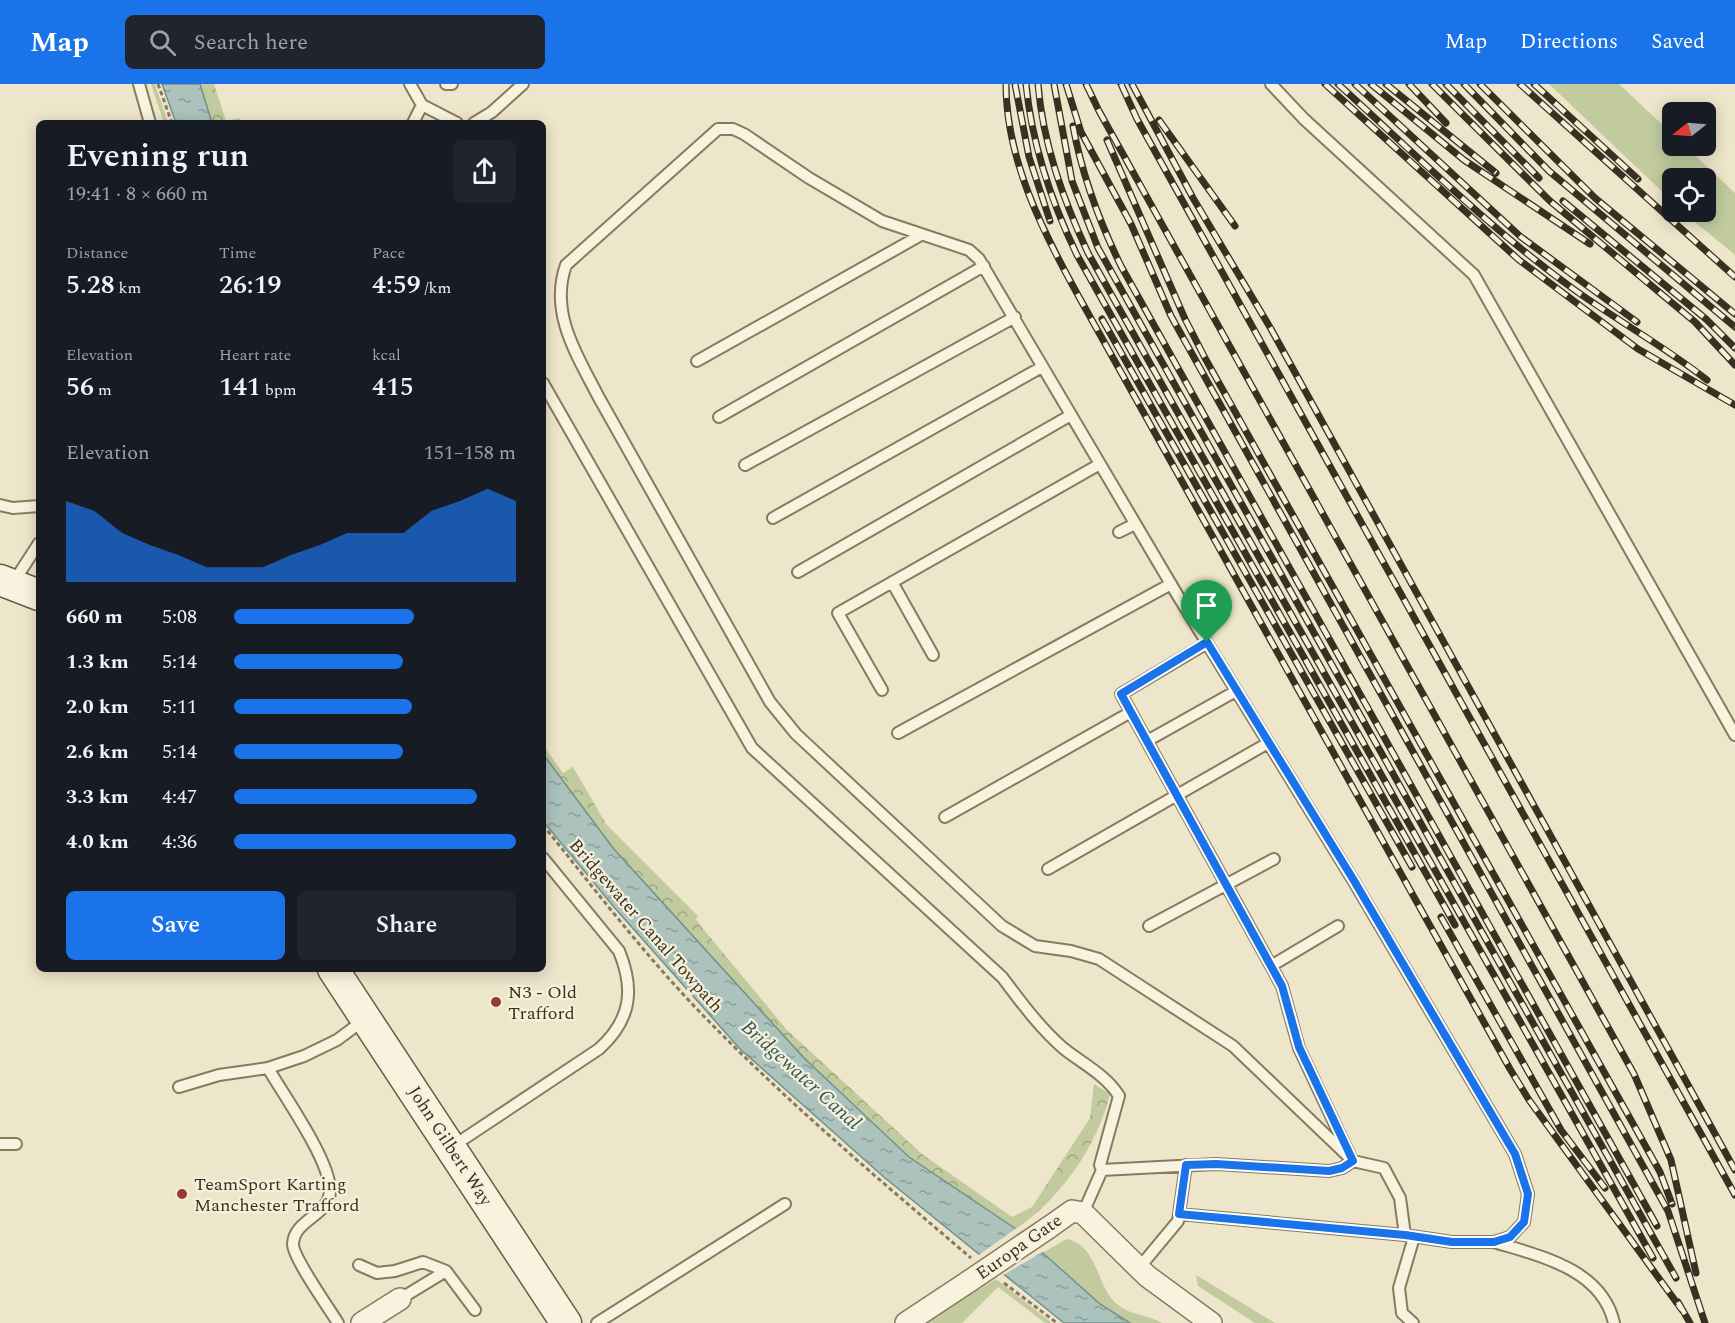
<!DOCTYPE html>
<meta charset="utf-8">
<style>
body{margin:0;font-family:Spectral,serif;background:#20242c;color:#f1f3f6;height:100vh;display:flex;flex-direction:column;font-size:22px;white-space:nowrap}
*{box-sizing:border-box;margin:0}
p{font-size:20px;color:#9ea1a6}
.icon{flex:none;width:33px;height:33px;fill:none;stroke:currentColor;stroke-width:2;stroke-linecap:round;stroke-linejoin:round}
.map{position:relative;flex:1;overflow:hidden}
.side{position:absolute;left:36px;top:36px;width:510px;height:852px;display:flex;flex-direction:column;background:#171b24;border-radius:9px;box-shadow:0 3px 15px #0003}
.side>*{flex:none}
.needle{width:39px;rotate:253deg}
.tools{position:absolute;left:1662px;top:18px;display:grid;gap:12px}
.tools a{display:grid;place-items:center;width:54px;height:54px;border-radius:9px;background:#171b24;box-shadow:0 3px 15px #0003;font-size:30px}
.pin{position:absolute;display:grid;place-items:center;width:51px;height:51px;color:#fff;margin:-62px -26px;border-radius:50% 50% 50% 0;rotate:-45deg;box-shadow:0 0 6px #0007}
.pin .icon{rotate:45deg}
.round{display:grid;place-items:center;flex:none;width:63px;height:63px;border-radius:9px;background:#20242c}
.overview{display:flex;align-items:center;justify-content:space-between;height:102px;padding:0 30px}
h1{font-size:33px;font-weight:600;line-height:45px}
.stats{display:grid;grid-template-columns:repeat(3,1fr);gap:9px;height:102px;padding:6px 30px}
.stats div{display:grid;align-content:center}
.stats b{font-size:26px;font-weight:600}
.stats small{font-size:16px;font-weight:400}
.stats p{font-size:16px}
.chart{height:168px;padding:12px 30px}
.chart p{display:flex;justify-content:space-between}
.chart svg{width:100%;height:108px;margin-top:6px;fill:#1a73e8;opacity:.7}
.action{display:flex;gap:12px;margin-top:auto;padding:12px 30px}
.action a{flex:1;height:69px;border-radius:9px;background:#1a73e8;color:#fff;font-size:24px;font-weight:600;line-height:69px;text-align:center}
.action a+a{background:#20242c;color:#f1f3f6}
ul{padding:0 30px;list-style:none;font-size:20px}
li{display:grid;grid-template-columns:96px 72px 1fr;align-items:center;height:45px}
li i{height:15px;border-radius:8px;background:#1a73e8}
header{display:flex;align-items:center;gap:36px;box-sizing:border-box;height:84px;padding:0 30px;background:#1a73e8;color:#fff}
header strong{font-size:28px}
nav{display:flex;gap:33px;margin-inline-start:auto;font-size:21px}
.search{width:420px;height:54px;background:#20242c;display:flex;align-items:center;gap:15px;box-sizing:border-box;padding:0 21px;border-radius:9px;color:#9ea1a6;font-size:22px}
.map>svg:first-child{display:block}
.green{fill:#c1cb9e}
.forest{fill:url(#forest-crowns)}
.water{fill:url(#water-ripples);stroke:#71908c;stroke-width:1.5}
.pier{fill:#ede6ca}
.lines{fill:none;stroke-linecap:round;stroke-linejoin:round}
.lane-casing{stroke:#897a5f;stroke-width:14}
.street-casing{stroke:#897a5f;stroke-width:24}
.secondary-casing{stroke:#6b5b42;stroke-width:33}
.path{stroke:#897a5f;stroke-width:3;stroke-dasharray:4.5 3;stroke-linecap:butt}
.lane{stroke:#f8f3de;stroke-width:10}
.street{stroke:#f8f3de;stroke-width:21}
.secondary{stroke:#f8f3de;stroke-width:30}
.rail-casing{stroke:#3a3022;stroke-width:7}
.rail{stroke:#f5f0da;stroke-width:4.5;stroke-dasharray:14;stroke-linecap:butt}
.street-bridge-casing{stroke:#897a5f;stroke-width:24;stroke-linecap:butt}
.street-bridge{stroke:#f8f3de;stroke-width:21}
.route-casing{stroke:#fff;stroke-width:12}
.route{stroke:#1a73e8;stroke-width:8}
.poi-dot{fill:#953c32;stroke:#f5f0da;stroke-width:2}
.labels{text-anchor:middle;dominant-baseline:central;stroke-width:4.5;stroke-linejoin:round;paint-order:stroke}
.street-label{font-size:18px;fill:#3a3022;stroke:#f5f0da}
.poi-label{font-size:18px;fill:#3a3022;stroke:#f5f0da;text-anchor:start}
.water-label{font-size:20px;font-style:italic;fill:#325759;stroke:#f5f0da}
</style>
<header>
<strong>Map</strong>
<div class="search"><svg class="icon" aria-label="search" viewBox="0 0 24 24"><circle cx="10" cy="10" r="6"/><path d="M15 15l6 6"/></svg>Search here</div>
<nav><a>Map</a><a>Directions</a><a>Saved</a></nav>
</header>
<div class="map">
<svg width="1735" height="1239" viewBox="0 0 1735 1239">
<defs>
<pattern id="forest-crowns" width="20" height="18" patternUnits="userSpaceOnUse" patternTransform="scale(1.5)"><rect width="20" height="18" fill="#c1cb9e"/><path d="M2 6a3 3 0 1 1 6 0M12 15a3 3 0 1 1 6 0" fill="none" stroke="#9ea580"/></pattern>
<pattern id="water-ripples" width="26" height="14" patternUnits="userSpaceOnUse" patternTransform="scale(1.5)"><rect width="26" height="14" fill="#abc2bd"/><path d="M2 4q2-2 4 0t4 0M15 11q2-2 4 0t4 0" fill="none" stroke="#8c9e99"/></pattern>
</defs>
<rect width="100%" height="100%" fill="#ede6ca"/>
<path class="green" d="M 151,0 L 155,0 L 168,39 L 164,39 Z
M 1549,0 L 1619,0 L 1672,50 L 1672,62 L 1685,62 L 1735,109 L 1735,171 L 1683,128 L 1706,128 L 1706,94 L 1672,94 L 1672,117 Z
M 1067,1155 C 1099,1162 1096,1204 1118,1221 C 1130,1231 1149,1231 1162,1239 L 1130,1239 L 1100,1220 L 1042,1169 Z
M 1196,1191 L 1275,1239 L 1255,1239 L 1198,1202 Z
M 996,1195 L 1052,1239 L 1045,1239 L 998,1203 L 962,1239 L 922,1239 L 975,1204 L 978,1206 Z"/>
<path class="forest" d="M 200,0 L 214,0 L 226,37 L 240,34 L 242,39 L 212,39 Z
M 543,661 L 563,689 L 573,683 L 606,740 L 698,832 L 696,835 L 700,841 L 787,946 L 922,1070 L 1012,1133 L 1032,1123 L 1090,1034 L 1094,1000 L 1110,1010 C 1097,1063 1060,1115 1016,1145 L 909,1073 L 804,974 L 613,764 L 543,670 Z"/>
<path class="water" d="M 162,0 L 200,0 L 212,39 L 176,39 Z
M 543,670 L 613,764 L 804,974 L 909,1073 L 1016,1145 L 1100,1220 L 1130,1239 L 1064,1239 L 885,1094 L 740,965 L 613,822 L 543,737 Z"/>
<path class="pier" d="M 1018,1143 L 1044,1167 L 1000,1193 L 976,1173 Z"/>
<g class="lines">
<defs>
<path id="lane" d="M 139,0 L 150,39
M 410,0 L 422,21 L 457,39
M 446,0 L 452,0
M 1271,0 L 1304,35 L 1474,191 L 1735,651
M 413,39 L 422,21
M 474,39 L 492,28 L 523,0
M 697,277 L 921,151
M 543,299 L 752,664 L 1002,893 C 1021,918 1039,943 1063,964 C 1083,980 1106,991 1119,1012 L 1100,1081 L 1102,1086 L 1083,1129
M 719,333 L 984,182
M 745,381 L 1015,233
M 0,421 L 13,424 L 39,422
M 773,434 L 1042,283
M 1119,448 L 1135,440
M 798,488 L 1071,331
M 892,498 L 933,571
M 13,499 L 39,459
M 1207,559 L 1121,610 L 1282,902 L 1299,964 L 1350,1072
M 882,606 L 838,529 L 1100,380
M 898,649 L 1171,500
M 1147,657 L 1236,607
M 945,733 L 1131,628
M 1048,785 L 1268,659
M 1149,842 L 1274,775
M 1271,882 L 1338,842
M 268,984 C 284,1012 330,1076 330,1106 C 330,1132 294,1135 293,1160 C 293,1174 329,1224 338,1239
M 179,1003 L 219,991 L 268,984 L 304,972 L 337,956 L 364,936
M 0,1060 L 16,1060
M 453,1062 L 599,965 C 631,936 635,906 619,867 L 543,774
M 1102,1086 L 1216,1080 L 1329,1087 L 1342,1084 L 1353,1077
M 1179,1130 L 1405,1151 L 1452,1158 L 1494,1158 L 1510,1153 L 1524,1138 L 1528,1110 L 1515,1070 L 1353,796 L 1178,512 L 979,175 L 969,166 L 882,137 L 809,94 L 744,50 L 733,45 L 718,45 L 566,181 C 549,229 577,271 598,312 L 770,618 L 796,650 L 1002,842 L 1035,862 L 1071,867 L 1099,875 L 1233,962 L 1353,1077 L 1384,1084 L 1400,1114 L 1405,1151
M 1494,1158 C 1540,1172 1602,1185 1614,1239
M 359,1181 L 377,1189 L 395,1187 L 423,1178 L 446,1187 L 475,1226
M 1139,1184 L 1178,1137 L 1186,1081
M 400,1215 L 446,1187
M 597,1239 L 785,1120
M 1413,1239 L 1402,1229 L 1399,1204 L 1414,1153"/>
<path id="street" d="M 1048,1144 L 1072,1127 L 1083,1129 L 1147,1192 L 1211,1239
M 362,1239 L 400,1215
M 906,1239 L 968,1198"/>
<path id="secondary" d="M 0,496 L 39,511
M 333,885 L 566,1239"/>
</defs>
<use href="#lane" class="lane-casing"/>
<use href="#street" class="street-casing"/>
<use href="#secondary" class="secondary-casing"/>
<path class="path" d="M 158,0 L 172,39
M 543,741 C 592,802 641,866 695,923 C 781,1013 876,1093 971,1174
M 1004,1199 L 1057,1239"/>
<use href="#lane" class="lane"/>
<use href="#street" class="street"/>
<use href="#secondary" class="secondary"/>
<defs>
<path id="rail" d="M 1006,0 C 1006,76 1043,148 1079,213 L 1510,985 L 1529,1016 L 1682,1226
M 1015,0 L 1029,73 L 1050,137
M 1026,0 C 1032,61 1051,117 1077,171 L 1455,841
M 1038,0 C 1043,60 1063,115 1088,169 L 1653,1174
M 1054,0 L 1072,97 L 1098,164 L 1676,1194
M 1066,0 L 1081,48 L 1131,140 L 1171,232 L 1668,1127 L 1705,1239
M 1086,0 L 1099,27 L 1634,990 L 1671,1076 L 1696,1189
M 1121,0 L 1137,35 L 1735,1111
M 1132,0 L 1193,114 L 1271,245 L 1735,1086
M 1325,0 L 1519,176 L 1638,265 L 1735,321
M 1338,0 C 1414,69 1488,143 1572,204 C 1616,236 1664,262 1707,296
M 1355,0 L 1521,153 L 1637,238
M 1371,0 L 1464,76 L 1590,160
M 1386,0 L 1496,89
M 1409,0 L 1446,39
M 1432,0 L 1550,117 L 1695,238 L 1735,281
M 1446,0 L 1539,94
M 1464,0 L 1549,87 L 1735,243
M 1480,0 L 1595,114 L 1735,230
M 1520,0 L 1735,193
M 1534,0 L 1638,95
M 1159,36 L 1235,142
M 1073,42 C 1082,91 1099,137 1121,182 L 1657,1142
M 1107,56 L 1185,235 L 1205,274 L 1660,1088 L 1672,1120
M 1563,117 L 1706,235 L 1735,264
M 1102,235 L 1412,783
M 1441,833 L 1561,1046 L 1605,1104
M 1678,1218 L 1690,1239"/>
</defs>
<use href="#rail" class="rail-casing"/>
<use href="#rail" class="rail"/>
<defs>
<path id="street-bridge" d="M 968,1198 L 1048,1144"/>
</defs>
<use href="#street-bridge" class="street-bridge-casing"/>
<use href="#street-bridge" class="street-bridge"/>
</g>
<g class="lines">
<defs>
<path id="route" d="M 1207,558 L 1353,795 L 1515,1070 L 1528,1110 L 1524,1138 L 1510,1153 L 1494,1158 L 1452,1158 L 1405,1151 L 1179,1130 L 1186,1081 L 1216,1080 L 1329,1087 L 1342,1084 L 1353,1077 L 1299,963 L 1282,902 L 1121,610 Z"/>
</defs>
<use href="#route" class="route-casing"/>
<use href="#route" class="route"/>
</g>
<g class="poi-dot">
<circle cx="496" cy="918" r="6"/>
<circle cx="182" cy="1110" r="6"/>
</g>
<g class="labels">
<g class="street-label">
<text transform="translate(646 842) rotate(49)">Bridgewater Canal Towpath</text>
<text transform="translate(450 1062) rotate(57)">John Gilbert Way</text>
<text transform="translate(1019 1163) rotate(-35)">Europa Gate</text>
</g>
<g class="poi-label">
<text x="508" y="908">N3 - Old<tspan x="508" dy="21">Trafford</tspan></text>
<text x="194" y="1100">TeamSport Karting<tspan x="194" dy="21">Manchester Trafford</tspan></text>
</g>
<g class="water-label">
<text transform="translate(801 991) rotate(42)">Bridgewater Canal</text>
</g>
</g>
</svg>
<div class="tools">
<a><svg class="needle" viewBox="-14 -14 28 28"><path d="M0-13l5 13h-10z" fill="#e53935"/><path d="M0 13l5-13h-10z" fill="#9ea1a6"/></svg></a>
<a><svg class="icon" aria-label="locate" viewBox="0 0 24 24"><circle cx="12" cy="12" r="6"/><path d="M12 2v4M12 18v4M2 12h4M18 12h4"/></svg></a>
</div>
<div class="pin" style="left:1207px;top:558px;background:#1e9e55"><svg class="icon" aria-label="arrive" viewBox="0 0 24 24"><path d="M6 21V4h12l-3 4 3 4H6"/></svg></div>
<section class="side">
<div class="overview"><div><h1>Evening run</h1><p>19:41 · 8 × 660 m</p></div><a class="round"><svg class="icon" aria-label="share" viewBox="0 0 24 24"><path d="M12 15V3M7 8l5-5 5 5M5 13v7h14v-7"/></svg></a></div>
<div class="stats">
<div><p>Distance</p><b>5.28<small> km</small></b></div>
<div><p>Time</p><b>26:19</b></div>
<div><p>Pace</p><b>4:59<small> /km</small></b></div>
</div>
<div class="stats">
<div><p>Elevation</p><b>56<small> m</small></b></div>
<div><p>Heart rate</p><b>141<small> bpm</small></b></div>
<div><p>kcal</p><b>415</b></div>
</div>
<div class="chart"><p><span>Elevation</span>151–158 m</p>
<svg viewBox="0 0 160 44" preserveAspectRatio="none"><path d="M0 44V11L10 15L20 24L30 29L40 33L50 38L60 38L70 38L80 33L90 29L100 24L110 24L120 24L130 15L140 11L150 6L160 11V44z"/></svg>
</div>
<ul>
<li><b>660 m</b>5:08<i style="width:64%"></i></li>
<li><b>1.3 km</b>5:14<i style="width:60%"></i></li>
<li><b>2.0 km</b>5:11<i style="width:63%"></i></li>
<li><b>2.6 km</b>5:14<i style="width:60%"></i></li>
<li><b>3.3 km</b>4:47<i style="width:86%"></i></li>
<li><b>4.0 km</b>4:36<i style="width:100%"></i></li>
</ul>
<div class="action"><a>Save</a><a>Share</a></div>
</section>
</div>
